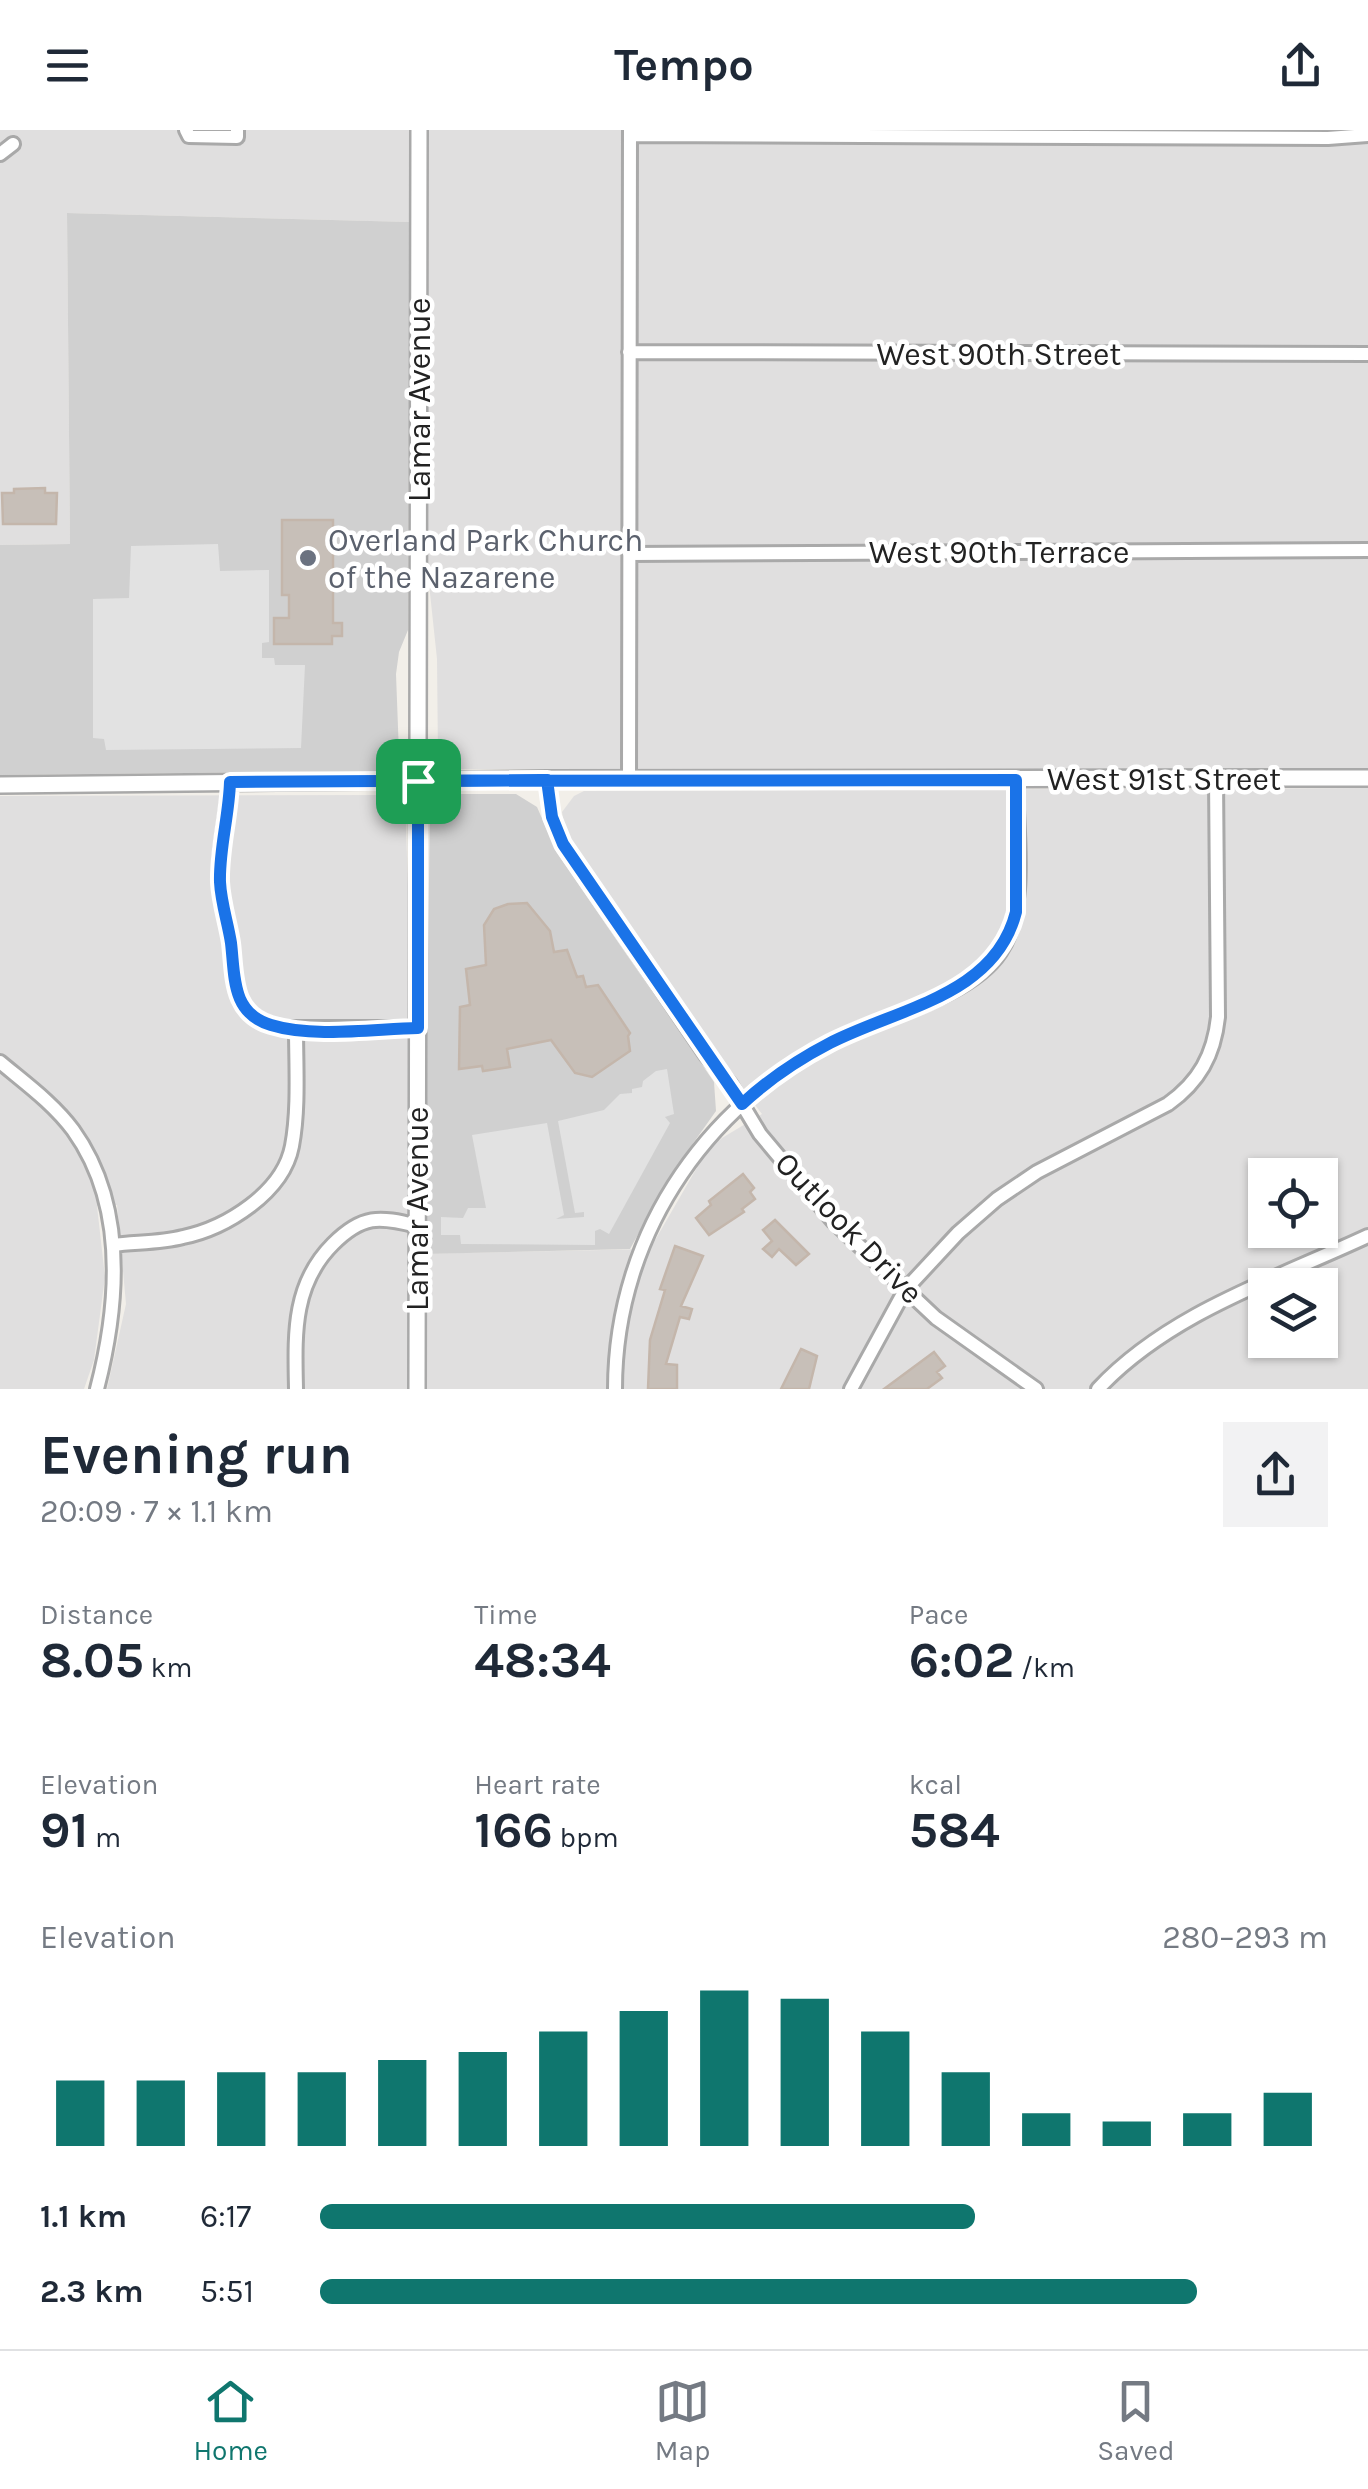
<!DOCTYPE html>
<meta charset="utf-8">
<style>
body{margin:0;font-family:Karla,sans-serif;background:#f2f2f3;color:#1f2937;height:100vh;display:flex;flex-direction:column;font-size:38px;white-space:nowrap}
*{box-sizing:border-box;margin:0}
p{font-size:32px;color:#747a83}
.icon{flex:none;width:55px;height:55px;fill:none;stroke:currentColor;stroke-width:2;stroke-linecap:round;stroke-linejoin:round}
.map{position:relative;height:1259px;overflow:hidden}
.details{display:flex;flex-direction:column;background:#fff;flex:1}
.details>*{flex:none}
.tools{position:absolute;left:1248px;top:1028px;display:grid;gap:20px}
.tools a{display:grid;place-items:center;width:90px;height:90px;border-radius:0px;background:#fff;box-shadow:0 2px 8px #0004;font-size:50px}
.pin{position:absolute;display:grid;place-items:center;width:85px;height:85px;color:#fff;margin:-42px;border-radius:20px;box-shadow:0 5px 15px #0006}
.round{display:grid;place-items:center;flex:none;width:105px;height:105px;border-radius:0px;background:#f2f2f3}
.overview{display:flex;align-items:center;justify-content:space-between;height:170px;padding:0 40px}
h1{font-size:55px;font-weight:700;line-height:75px}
.stats{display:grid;grid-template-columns:repeat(3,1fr);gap:15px;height:170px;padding:10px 40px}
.stats div{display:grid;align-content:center}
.stats b{font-size:50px;font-weight:700}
.stats small{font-size:28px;font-weight:400}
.stats p{font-size:28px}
.chart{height:280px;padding:20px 40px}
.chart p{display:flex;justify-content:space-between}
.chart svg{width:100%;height:180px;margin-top:10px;stroke:#0f766e;stroke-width:6}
ul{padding:0 40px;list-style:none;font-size:32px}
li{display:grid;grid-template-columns:160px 120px 1fr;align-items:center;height:75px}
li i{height:25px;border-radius:12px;background:#0f766e}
header{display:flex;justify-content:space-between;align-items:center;height:130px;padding:0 40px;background:#fff;font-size:45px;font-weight:700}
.tab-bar{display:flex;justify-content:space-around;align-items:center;height:140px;border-top:2px solid #e0e1e3;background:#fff;font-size:28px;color:#747a83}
.tab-bar a{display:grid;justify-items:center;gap:5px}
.tab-bar .active{color:#0f766e}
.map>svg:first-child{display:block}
.residential{fill:#e0dfdf;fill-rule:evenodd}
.religious{fill:#d0d0d0}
.parking{fill:#e2e2e2}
.building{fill:#c7bfb8;stroke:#c4b6ab;stroke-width:2.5}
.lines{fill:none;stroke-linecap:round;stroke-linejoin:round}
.minor-casing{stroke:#a9a9a9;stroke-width:18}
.tertiary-casing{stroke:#a9a9a9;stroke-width:20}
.minor{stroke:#fff;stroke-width:12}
.tertiary{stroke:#fff;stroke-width:15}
.route-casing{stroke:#fff;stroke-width:20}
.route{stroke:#1a73e8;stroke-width:12}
.worship-dot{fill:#6b7280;stroke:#fff;stroke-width:4}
.labels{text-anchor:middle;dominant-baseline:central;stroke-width:9;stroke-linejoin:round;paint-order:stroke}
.street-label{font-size:32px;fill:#222;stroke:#fff}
.worship-label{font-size:32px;fill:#5b616d;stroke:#fff;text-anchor:start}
</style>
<header><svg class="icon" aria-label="menu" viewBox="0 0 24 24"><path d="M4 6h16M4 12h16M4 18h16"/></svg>Tempo<svg class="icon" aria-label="share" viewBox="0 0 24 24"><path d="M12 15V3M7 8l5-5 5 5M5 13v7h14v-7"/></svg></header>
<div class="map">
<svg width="1368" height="1259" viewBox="0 0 1368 1259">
<rect width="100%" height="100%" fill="#f2efe9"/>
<path class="residential" d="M 0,0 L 410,0 L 410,92 L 67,83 L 70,414 L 0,415 Z
M 427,0 L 1368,0 L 1368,639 L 450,639 L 442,636 L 438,628 L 437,529 L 427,435 Z
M 1368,658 L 1368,1259 L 107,1259 L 126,1174 L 117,1075 L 97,1076 L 105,1147 L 94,1230 L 84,1259 L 0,1259 L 0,666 L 387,665 L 398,666 L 405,671 L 409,782 L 409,1124 L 650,1119 L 706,1022 L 722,1008 L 762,984 L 705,910 L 566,705 L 562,682 L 574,666 L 584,661 ZM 1265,1045 L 1320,1045 L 1320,1100 L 1265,1100 ZM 1265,1155 L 1320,1155 L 1320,1210 L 1265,1210 Z"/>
<path class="religious" d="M 67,83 L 410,92 L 408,500 L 399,522 L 396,544 L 399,624 L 393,636 L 379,641 L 0,645 L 0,415 L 70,414 Z
M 443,664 L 516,664 L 537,677 L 557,723 L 714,952 L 716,981 L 672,1043 L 630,1119 L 424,1124 L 430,676 L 434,668 Z"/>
<path class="parking" d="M 218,414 L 220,441 L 269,440 L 269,512 L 262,513 L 262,528 L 274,528 L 275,535 L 305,535 L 301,618 L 106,620 L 104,609 L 93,608 L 93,469 L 129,468 L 131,416 Z
M 667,939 L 674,984 L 665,987 L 670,993 L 609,1104 L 600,1099 L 595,1101 L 595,1115 L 461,1114 L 460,1105 L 441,1105 L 441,1087 L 463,1088 L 468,1078 L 486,1078 L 472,1005 L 547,993 L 564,1085 L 556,1089 L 584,1087 L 584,1082 L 575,1083 L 558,991 L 604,980 L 620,964 L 632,963 L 632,959 L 642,957 L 643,951 L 656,941 Z"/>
<path class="building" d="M 45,358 L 45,363 L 57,363 L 56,394 L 3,394 L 2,363 L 14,363 L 14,359 Z
M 282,390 L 333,390 L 333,493 L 342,493 L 342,506 L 332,506 L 332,514 L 274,514 L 274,488 L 289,488 L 289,465 L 282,465 Z
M 527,773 L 550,801 L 554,822 L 567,820 L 577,847 L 583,846 L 586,857 L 598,855 L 630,903 L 628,906 L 630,921 L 592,947 L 575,943 L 551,910 L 507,919 L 510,937 L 483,941 L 482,936 L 459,939 L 460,877 L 470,875 L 466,839 L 486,835 L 484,795 L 494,779 L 508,774 Z
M 743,1044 L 754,1058 L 750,1062 L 755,1069 L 742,1079 L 744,1082 L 709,1105 L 696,1088 L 711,1075 L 709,1071 Z
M 775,1090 L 809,1124 L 796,1135 L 779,1119 L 772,1127 L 763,1119 L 772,1111 L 763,1100 Z
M 675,1116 L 703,1126 L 681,1176 L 692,1179 L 689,1189 L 680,1187 L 666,1234 L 677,1235 L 677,1259 L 648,1259 L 650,1210 L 665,1160 L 660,1159 Z
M 801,1219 L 817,1226 L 809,1259 L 781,1259 Z
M 934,1222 L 945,1236 L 937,1242 L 942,1248 L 927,1259 L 884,1259 Z"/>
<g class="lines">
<defs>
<path id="minor" d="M 186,0 L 189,6 L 237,7 L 237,0
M 630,5 L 1328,8 L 1368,5
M 0,24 L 13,14
M 629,222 L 1368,224
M 629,424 L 1368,420
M 547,649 L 552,687 L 563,714 L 706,925 L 730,954 L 760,1004 L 833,1091 L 936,1188 L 1036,1259
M 629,650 L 630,0
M 230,652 C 228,686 218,721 220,754 C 221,774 229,795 231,815 C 235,856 233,888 283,898 L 418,898
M 0,932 C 25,953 53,973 73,1000 C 127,1075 119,1174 97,1259
M 113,1115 C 136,1112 160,1113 183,1107 C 226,1098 283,1063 292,1016 C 299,979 296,936 296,898
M 296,1259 C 295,1205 292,1155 333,1114 C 362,1085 379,1086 417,1096
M 615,1259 C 615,1100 712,964 855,901 C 899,883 974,862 1000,822 C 1029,779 1016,700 1016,650
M 851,1259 L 905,1160 L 958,1103 L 997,1069 L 1037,1042 L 1168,974 C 1199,952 1214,925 1218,887 L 1216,649
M 1098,1259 C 1169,1183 1276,1149 1368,1106"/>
<path id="tertiary" d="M 0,655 L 547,649 L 1368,648
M 417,1259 L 419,0"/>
</defs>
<use href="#minor" class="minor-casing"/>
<use href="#tertiary" class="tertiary-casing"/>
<use href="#minor" class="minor"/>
<use href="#tertiary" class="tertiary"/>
</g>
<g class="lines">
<defs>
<path id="route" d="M 418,651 L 418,898 C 374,899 313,908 271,895 C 231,883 235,846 231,813 C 228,793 221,773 220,752 C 219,719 229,686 230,652 L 547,650 L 552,687 L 563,714 L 742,974 C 768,950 797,930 830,913 C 898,878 995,866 1016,782 L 1016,650 L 418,651"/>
</defs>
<use href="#route" class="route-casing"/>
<use href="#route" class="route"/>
</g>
<circle class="worship-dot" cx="308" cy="428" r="10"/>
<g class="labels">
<g class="street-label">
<text x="999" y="224">West 90th Street</text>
<text transform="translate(419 270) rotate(-90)">Lamar Avenue</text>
<text x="999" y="422">West 90th Terrace</text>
<text x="1164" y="649">West 91st Street</text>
<text transform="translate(417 1079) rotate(-90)">Lamar Avenue</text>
<text transform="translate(849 1098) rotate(46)">Outlook Drive</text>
</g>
<g class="worship-label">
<text x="328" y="410">Overland Park Church<tspan x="328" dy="37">of the Nazarene</tspan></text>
</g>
</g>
</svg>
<div class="tools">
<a><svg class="icon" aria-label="locate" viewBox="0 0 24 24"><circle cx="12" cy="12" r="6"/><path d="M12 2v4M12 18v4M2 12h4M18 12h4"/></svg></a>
<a><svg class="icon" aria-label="layers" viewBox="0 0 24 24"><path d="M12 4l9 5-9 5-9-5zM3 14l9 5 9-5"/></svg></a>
</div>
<div class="pin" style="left:418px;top:651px;background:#1e9e55"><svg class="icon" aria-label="arrive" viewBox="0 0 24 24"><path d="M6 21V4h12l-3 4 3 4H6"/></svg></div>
</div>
<section class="details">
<div class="overview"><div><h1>Evening run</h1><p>20:09 · 7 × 1.1 km</p></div><a class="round"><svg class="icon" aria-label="share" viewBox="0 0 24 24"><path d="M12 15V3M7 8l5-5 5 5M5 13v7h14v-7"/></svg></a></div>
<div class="stats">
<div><p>Distance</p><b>8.05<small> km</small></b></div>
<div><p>Time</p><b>48:34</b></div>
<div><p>Pace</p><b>6:02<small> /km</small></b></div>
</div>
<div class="stats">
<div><p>Elevation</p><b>91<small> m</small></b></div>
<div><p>Heart rate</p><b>166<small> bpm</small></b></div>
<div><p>kcal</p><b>584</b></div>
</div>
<div class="chart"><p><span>Elevation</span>280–293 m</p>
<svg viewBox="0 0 160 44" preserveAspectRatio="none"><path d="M5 44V28M15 44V28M25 44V26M35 44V26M45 44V23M55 44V21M65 44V16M75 44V11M85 44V6M95 44V8M105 44V16M115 44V26M125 44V36M135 44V38M145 44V36M155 44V31"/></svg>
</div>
<ul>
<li><b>1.1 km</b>6:17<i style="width:65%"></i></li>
<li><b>2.3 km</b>5:51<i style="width:87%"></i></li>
</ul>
</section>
<nav class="tab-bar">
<a class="active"><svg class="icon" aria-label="home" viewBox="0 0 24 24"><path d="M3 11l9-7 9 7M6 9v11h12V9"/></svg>Home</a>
<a><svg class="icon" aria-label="map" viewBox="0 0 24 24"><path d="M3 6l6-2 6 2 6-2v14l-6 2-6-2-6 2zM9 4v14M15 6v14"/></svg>Map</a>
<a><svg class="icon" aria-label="saved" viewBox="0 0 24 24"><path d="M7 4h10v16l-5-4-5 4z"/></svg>Saved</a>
</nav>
